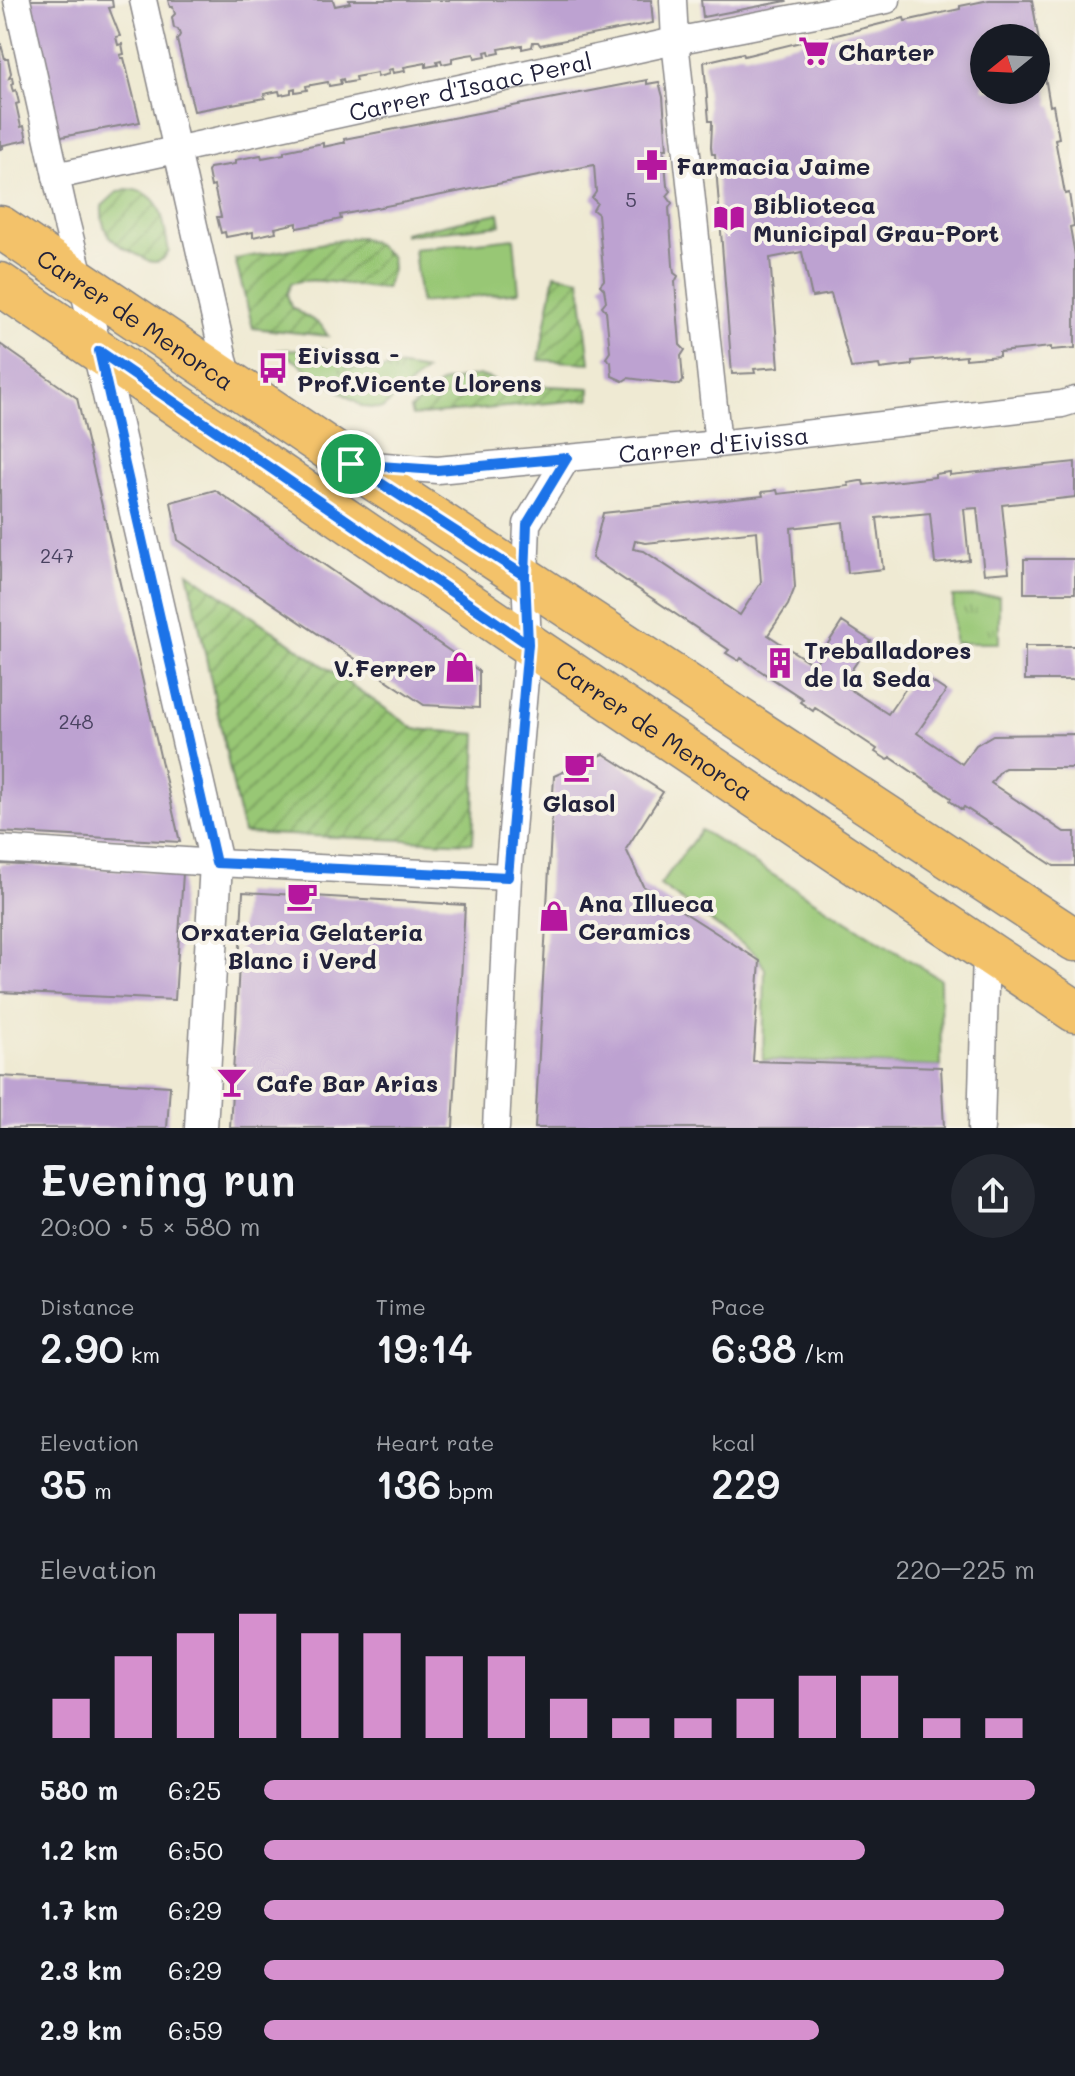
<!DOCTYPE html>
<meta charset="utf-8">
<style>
body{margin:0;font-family:Mali,sans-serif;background:#242831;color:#f1f3f6;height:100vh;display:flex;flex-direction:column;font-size:30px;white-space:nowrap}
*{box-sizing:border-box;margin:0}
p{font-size:26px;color:#9ea1a6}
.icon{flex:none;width:44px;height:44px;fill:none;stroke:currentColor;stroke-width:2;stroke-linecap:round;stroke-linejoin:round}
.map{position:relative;height:1128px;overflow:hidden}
.drawer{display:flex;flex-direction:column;background:#171b24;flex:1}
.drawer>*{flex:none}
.needle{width:52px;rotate:252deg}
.tools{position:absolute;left:970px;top:24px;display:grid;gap:16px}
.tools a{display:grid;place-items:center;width:80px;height:80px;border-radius:50%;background:#171b24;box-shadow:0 4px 12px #0003;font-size:40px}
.pin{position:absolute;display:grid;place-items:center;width:68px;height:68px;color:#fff;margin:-34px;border:4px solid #fff;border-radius:50%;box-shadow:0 2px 8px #0007}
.round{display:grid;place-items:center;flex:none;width:84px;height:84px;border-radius:42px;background:#242831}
.overview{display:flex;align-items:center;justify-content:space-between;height:136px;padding:0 40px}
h1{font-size:44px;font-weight:600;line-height:60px}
.stats{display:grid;grid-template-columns:repeat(3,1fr);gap:12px;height:136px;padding:8px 40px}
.stats div{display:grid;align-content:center}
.stats b{font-size:40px;font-weight:600}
.stats small{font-size:22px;font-weight:400}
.stats p{font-size:22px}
.chart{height:224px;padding:16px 40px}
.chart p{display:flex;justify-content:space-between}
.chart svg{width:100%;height:144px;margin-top:8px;stroke:#d690ce;stroke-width:6}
ul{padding:0 40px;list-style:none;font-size:26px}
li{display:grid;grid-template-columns:128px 96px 1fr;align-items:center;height:60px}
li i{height:20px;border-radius:10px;background:#d690ce}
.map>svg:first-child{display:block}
.grass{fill:#98c775;stroke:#5d7458;stroke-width:2}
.park{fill:url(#park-tufts);stroke:#5d7458;stroke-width:2}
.garden{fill:url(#garden-furrows);stroke:#5d7458;stroke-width:2}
.building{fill:#bda2d1;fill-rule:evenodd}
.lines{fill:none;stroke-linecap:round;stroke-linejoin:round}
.minor-casing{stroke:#888687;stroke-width:29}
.tertiary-casing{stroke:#888687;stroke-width:35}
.primary-casing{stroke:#888687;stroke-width:45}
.minor{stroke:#fff;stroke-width:26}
.tertiary{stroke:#fff;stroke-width:32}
.primary{stroke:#f3c26a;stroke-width:42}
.route-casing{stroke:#fff;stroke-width:16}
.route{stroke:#1a73e8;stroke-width:10}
.labels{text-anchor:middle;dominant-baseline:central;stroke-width:8;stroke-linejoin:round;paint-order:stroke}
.number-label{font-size:20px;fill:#494260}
.poi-label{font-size:24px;font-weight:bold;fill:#22223b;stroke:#f7f3e8;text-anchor:start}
.street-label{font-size:24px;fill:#22223b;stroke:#f7f3e8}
</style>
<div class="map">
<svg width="1075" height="1128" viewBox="0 0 1075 1128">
<defs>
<pattern id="park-tufts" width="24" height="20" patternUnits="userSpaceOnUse" patternTransform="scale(2)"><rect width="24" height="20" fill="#98c775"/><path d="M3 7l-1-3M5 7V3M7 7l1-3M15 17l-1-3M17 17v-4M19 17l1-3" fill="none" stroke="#7ca161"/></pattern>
<pattern id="garden-furrows" width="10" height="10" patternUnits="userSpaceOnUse" patternTransform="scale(2)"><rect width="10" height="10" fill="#98c775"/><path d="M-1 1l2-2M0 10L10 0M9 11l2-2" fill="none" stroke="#7ca161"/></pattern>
</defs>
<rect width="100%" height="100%" fill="#f7f3e8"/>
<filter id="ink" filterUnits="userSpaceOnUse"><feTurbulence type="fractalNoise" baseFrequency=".0125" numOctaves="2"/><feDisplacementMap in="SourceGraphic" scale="16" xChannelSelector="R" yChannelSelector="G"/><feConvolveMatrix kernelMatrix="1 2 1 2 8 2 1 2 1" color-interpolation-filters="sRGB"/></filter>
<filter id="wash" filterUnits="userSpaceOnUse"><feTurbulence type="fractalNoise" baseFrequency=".006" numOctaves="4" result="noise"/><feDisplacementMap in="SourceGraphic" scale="32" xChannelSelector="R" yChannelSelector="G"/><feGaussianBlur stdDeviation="1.8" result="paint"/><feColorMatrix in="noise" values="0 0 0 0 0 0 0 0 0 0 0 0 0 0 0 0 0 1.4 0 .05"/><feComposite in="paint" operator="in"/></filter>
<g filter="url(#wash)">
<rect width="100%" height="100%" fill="#efead3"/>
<path class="grass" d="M 514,238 L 519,292 L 420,303 L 414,249 Z
M 701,830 L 940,979 L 941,1067 L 763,1060 L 765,969 L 756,954 L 660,885 Z"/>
<path class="park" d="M 323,348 L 351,367 L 375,371 L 397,366 L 426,371 L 382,409 L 363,407 L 279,350 Z
M 999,596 L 999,643 L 954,643 L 953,597 Z"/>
<path class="garden" d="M 126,189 C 165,191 162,221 169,251 C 164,260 159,264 149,261 C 121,245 100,243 102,206 L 116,193 Z
M 499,213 L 501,225 L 405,235 L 404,233 Z
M 358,237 L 374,243 L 391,257 L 392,270 L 386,288 C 354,289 322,275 291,283 L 287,294 L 291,307 L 321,325 L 328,336 L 253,328 L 235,259 Z
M 555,274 L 580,279 L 590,363 L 539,360 Z
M 479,375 L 494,380 L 506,395 L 522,394 L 528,385 L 590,388 L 590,399 L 412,416 L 410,409 L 441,383 Z
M 188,572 L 415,729 L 477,734 L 473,843 L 243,833 Z"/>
<g id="blocks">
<path class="building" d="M 28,0 L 112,0 L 113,7 L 109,8 L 120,36 L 116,37 L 118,45 L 122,44 L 124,54 L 120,55 L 121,58 L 124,58 L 140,122 L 56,138 Z
M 168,0 L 333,0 L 335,6 L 350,3 L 349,0 L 651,0 L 653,23 L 540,45 L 538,42 L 533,42 L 532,47 L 522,49 L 522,45 L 499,49 L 500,53 L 490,55 L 489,51 L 485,52 L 486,56 L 475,58 L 474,54 L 467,55 L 452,58 L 452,62 L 442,64 L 441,60 L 437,61 L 438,65 L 426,67 L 426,63 L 404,67 L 405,71 L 393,73 L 392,69 L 388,70 L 389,74 L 377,77 L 377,73 L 355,77 L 356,81 L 344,83 L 343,79 L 340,80 L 341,84 L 329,86 L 328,82 L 306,86 L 307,90 L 295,92 L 295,88 L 291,89 L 291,93 L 280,95 L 279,91 L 264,94 L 265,98 L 194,111 L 177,40 L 180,35 L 178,29 L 174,28 L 172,17 L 175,14 L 173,7 L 170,7 Z
M 701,0 L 785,0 L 786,1 L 703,17 Z
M 989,0 L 1032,0 L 1050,106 L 1053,105 L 1059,138 L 1055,139 L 1065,194 L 1069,193 L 1074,226 L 1070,227 L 1075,255 L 1075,348 L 1051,350 L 1051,347 L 999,352 L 999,356 L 966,359 L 966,356 L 912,361 L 912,365 L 880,369 L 879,365 L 851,368 L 831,294 L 812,297 L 802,252 L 770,258 L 779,367 L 754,369 L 755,373 L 732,374 L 715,154 L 712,154 L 711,147 L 712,124 L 712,121 L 709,121 L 704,62 L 743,53 L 744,56 L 817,38 L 817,40 L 904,18 L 905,21 L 960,9 L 960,6 ZM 984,38 L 1036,38 L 1036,90 L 984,90 Z
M 0,41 L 5,59 L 8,59 L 11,73 L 9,78 L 12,77 L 13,83 L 11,84 L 12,88 L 13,91 L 16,90 L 19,103 L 16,104 L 21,127 L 24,126 L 27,140 L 3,145 L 3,148 L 0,149 Z
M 647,80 L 647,84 L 659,82 L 663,97 L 667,149 L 664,149 L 667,186 L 671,191 L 667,196 L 672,203 L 669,208 L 673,265 L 674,273 L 678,276 L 675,282 L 680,345 L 685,350 L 681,356 L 683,381 L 680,385 L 628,378 L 623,381 L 612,376 L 611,362 L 606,358 L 610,352 L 606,311 L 602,306 L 606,301 L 604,289 L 600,285 L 604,280 L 598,214 L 593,210 L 597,203 L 592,198 L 596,192 L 594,165 L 340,215 L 341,219 L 318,224 L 297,228 L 297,223 L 275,228 L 276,232 L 253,237 L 253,232 L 226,237 L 225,232 L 221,233 L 217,217 L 221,217 L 214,186 L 211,187 L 208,172 L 210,168 L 235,164 L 235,160 L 261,155 L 262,158 L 284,154 L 284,151 L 323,143 L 323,147 L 342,143 L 345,143 L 344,139 Z
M 0,344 L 77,398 L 180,842 L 0,832 Z
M 1075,462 L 1075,497 L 1002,505 L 1009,572 L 984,574 L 977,508 L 964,509 L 969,560 L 935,564 L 930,513 L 877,518 L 883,569 L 848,573 L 843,522 L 791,528 L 795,587 L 788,605 L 768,635 L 814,665 L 842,622 L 871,641 L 842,684 L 888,714 L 917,672 L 946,691 L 917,733 L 962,764 L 976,745 L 993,735 L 1075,734 L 1075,768 L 1005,768 L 1001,770 L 991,783 L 1064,832 L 1075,832 L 1075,866 L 1054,866 L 964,807 L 962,810 L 950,801 L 951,798 L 890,757 L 888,760 L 875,752 L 877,749 L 815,708 L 813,711 L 800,702 L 803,699 L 741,658 L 739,661 L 726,653 L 729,650 L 592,558 L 603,513 L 763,496 L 762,492 L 772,491 L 777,490 L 778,494 L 849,486 L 848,483 L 860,481 L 863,481 L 864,485 L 935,477 L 935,474 L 950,472 L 950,475 ZM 757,531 L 761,582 L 740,615 L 644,551 L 633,549 L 635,541 L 646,543 Z
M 215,490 L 479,671 L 479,708 L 424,705 L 178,540 L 171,502 Z
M 1024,559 L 1075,559 L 1075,593 L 1024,593 Z
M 1025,646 L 1075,646 L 1075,680 L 1025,680 Z
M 604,754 L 663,792 L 626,849 L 643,886 L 760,961 L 753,1061 L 941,1067 L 944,1128 L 535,1128 L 554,776 Z
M 0,864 L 183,873 L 175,1000 L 0,992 Z
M 243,892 L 465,905 L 453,1128 L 230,1128 Z
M 0,1076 L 170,1086 L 167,1128 L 0,1128 Z"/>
</g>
</g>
<g filter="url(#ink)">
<use href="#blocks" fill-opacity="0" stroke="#888687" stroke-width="2"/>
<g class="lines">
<defs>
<g id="minor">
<path d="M 17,0 L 66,221 L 99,351"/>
<path d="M 143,0 L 229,381"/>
<path d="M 673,0 L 675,41 L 718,444"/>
<path id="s1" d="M 56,176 L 675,41 L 887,0"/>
<path id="s2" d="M 359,464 L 437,470 L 718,444 L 1062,404 L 1075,400"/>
<path d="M 0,849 L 216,863 L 508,877"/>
<path d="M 496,1128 L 508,877 L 528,644 L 525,576 L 527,524 L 567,458"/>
<path d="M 981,1128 L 986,951"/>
</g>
<path id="tertiary" d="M 99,351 L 216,863 L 201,1128"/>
<g id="primary">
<path id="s3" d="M 0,227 L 351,464 L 1075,940"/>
<path id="s4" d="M 0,284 L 528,644 L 1075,1011"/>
</g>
</defs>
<use href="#minor" class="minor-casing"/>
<use href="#tertiary" class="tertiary-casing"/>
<use href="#primary" class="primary-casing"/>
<use href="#minor" class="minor"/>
<use href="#tertiary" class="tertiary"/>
<use href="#primary" class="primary"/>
</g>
</g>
<g class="lines" filter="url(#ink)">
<defs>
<path id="route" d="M 351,464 L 525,576 L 528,644 L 508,877 L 216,863 L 99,351 L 528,644 L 525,576 L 527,524 L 567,458 L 437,470 L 351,464"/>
</defs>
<use href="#route" class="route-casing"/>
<use href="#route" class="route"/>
</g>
<defs>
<symbol id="supermarket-bare" viewBox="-9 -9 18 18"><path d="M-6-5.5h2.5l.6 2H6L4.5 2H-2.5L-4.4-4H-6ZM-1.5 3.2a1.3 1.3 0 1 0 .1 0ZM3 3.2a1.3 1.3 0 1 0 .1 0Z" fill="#b5179e" stroke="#f7f3e8" stroke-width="2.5" paint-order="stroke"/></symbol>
<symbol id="pharmacy-bare" viewBox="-9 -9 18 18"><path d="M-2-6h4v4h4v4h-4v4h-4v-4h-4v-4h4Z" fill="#b5179e" stroke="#f7f3e8" stroke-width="2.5" paint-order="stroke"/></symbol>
<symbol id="library-bare" viewBox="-9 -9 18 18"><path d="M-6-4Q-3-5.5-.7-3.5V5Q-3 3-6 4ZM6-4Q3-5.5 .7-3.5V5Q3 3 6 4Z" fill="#b5179e" stroke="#f7f3e8" stroke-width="2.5" paint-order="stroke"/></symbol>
<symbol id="bus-bare" viewBox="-9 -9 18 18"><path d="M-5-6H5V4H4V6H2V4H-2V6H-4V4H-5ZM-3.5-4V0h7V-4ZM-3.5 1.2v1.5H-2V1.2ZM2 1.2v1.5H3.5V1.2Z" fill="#b5179e" stroke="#f7f3e8" stroke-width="2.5" paint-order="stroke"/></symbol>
<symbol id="building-bare" viewBox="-9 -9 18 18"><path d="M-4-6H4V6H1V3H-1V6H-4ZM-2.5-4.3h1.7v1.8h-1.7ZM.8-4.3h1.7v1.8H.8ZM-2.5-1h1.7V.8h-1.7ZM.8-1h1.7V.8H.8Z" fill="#b5179e" stroke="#f7f3e8" stroke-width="2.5" paint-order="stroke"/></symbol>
<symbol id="shop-bare" viewBox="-9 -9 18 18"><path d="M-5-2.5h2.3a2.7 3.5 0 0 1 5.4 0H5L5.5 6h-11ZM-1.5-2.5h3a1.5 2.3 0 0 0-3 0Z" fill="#b5179e" stroke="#f7f3e8" stroke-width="2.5" paint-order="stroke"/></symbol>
<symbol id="cafe-bare" viewBox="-9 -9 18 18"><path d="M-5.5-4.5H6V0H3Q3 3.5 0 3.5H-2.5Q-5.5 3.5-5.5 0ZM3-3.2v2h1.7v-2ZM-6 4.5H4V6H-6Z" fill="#b5179e" stroke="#f7f3e8" stroke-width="2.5" paint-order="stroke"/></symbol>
<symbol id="bar-bare" viewBox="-9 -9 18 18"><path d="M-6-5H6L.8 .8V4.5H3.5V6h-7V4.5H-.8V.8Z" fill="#b5179e" stroke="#f7f3e8" stroke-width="2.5" paint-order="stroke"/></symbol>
</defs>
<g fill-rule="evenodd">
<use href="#supermarket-bare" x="792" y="29" width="44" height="44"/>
<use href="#pharmacy-bare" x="630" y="143" width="44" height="44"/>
<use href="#library-bare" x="707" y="196" width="44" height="44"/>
<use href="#bus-bare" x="251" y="346" width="44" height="44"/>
<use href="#building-bare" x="758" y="641" width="44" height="44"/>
<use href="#shop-bare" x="438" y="645" width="44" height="44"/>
<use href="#cafe-bare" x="557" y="745" width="44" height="44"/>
<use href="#cafe-bare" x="280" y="874" width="44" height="44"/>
<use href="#shop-bare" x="532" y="894" width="44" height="44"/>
<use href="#bar-bare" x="210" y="1060" width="44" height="44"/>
</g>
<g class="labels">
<g class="number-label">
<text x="631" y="199">5</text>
<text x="57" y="555">247</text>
<text x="76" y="721">248</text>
</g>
<g class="poi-label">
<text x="838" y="51">Charter</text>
<text x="676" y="165">Farmacia Jaime</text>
<text x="753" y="204">Biblioteca<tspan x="753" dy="28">Municipal Grau-Port</tspan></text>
<text x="297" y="354">Eivissa -<tspan x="297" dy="28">Prof.Vicente Llorens</tspan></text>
<text x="804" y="649">Treballadores<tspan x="804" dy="28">de la Seda</tspan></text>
<text x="436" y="667" text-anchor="end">V.Ferrer</text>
<text x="579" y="802" text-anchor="middle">Glasol</text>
<text x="578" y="902">Ana Illueca<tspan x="578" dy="28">Ceramics</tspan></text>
<text x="302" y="931" text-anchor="middle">Orxateria Gelateria<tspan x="302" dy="28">Blanc i Verd</tspan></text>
<text x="256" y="1082">Cafe Bar Arias</text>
</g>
<g class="street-label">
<text stroke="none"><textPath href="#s1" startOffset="424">Carrer d'Isaac Peral</textPath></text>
<text stroke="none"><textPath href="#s3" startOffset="164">Carrer de Menorca</textPath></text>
<text stroke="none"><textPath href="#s2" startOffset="356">Carrer d'Eivissa</textPath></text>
<text stroke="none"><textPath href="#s4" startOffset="792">Carrer de Menorca</textPath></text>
</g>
</g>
</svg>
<div class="tools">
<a><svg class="needle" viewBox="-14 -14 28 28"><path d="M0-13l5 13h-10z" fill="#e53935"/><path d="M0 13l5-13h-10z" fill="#9ea1a6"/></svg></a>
</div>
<div class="pin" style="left:351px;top:464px;background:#1e9e55"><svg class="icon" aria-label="arrive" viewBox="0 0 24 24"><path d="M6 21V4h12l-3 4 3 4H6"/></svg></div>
</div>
<section class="drawer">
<div class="overview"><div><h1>Evening run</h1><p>20:00 · 5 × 580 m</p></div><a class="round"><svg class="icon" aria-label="share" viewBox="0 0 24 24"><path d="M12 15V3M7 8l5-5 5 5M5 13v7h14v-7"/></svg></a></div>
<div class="stats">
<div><p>Distance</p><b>2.90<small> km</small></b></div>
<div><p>Time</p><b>19:14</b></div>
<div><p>Pace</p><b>6:38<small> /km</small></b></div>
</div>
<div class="stats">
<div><p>Elevation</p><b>35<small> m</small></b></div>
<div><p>Heart rate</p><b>136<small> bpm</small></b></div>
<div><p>kcal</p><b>229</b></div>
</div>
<div class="chart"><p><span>Elevation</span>220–225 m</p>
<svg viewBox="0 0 160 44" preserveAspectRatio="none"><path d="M5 44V32M15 44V19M25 44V12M35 44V6M45 44V12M55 44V12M65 44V19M75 44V19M85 44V32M95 44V38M105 44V38M115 44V32M125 44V25M135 44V25M145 44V38M155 44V38"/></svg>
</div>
<ul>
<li><b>580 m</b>6:25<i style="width:100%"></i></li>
<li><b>1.2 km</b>6:50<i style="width:78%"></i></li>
<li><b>1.7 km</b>6:29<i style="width:96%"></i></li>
<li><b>2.3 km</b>6:29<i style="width:96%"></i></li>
<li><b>2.9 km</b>6:59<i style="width:72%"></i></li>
</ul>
</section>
